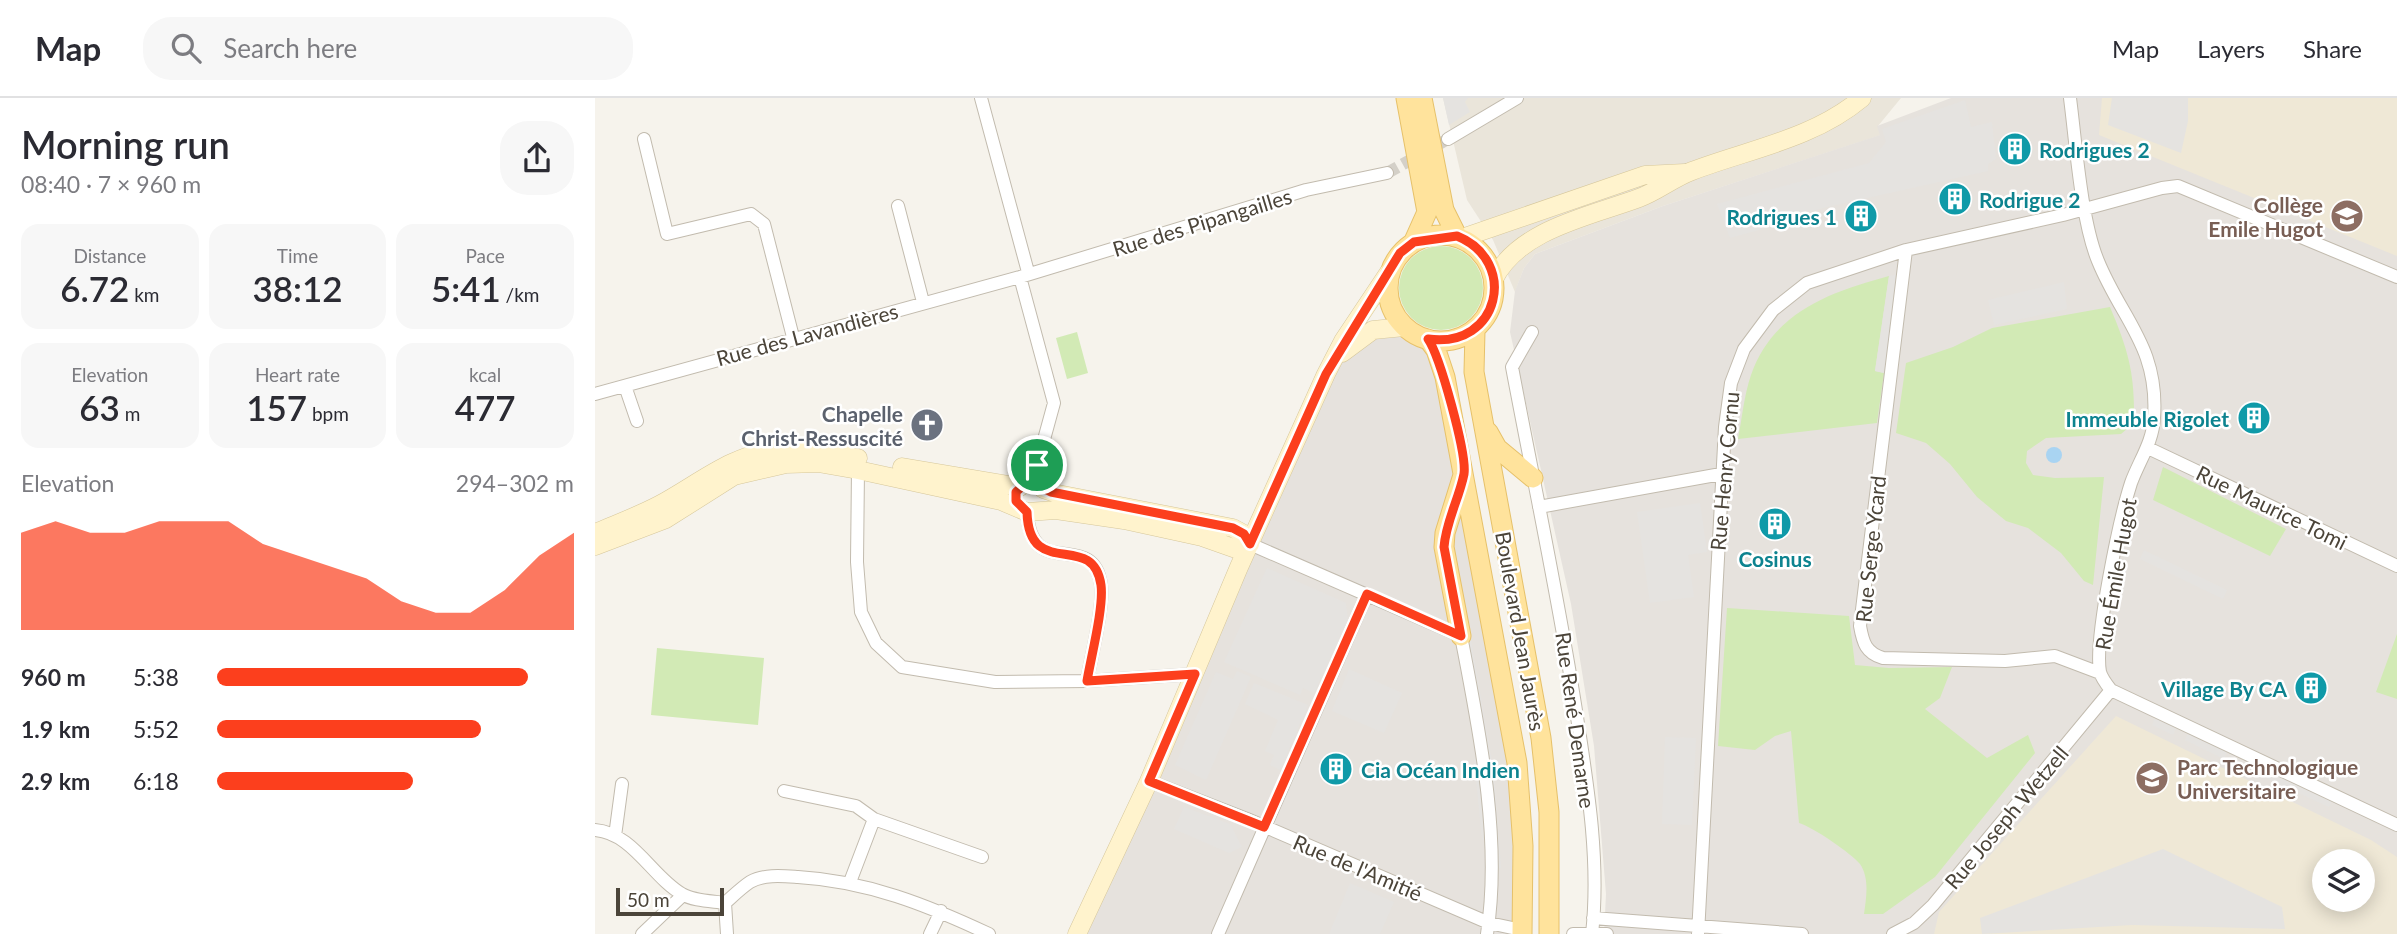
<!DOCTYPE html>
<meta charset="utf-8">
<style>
body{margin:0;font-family:Lato,sans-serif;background:#f7f7f7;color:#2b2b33;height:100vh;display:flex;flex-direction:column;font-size:26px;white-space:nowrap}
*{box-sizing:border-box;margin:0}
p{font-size:23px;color:#7c7c81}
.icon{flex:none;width:38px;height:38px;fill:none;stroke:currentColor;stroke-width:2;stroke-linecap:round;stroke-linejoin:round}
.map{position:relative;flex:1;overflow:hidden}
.side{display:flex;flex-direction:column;background:#fff;width:595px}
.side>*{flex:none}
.controls{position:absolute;left:1717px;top:751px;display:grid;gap:14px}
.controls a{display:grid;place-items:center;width:63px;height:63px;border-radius:50%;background:#fff;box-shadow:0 4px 18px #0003;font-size:35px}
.scale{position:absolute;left:21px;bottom:18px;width:108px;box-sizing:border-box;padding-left:7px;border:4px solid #4b4439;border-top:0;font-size:19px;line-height:24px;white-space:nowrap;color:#4b4439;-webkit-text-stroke:5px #fff;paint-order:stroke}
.pin{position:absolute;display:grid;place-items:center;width:60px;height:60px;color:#fff;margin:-30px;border:4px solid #fff;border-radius:50%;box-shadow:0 2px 7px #0007}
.round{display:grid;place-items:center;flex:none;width:74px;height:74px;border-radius:28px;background:#f7f7f7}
.head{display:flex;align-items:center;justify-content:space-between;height:119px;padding:0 21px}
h1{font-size:38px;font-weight:600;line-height:52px}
.metrics{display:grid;grid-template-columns:repeat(3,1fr);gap:10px;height:119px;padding:7px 21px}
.metrics div{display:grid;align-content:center;border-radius:18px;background:#f7f7f7;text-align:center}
.metrics b{font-size:35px;font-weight:600}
.metrics small{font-size:19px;font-weight:400}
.metrics p{font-size:19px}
.chart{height:196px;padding:14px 21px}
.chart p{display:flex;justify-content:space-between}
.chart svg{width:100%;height:126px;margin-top:7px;fill:#fc3f1d;opacity:.7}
ul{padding:0 21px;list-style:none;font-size:23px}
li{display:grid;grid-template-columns:112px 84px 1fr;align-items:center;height:52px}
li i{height:18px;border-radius:9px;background:#fc3f1d}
header{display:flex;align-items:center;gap:42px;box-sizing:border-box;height:98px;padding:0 35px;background:#fff;border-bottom:2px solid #e1e1e2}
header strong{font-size:33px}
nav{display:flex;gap:38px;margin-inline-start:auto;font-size:24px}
.search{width:490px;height:63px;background:#f7f7f7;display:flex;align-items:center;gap:18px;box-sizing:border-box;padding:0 24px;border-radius:28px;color:#7c7c81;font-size:26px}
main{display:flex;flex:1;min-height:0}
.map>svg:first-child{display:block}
.residential{fill:#eae5da}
.industrial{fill:#e6e2dd;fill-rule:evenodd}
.education{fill:#efe8d6;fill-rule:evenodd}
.green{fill:#d2eab5}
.parking{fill:#e5e3e0}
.water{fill:#a9d4f2}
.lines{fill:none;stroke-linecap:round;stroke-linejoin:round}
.street-tunnel{stroke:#d4d0c8;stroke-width:12;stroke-dasharray:12 6;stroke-linecap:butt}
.street-casing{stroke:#c2bbae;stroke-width:14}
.secondary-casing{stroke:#d6c79b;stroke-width:19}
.primary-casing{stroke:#e6c16a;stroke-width:21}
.street{stroke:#fff;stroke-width:12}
.secondary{stroke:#fff3cd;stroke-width:18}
.primary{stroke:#ffe39c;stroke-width:19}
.route-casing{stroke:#fff;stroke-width:14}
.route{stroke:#fc3f1d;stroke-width:9}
.labels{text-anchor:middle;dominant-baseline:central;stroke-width:5;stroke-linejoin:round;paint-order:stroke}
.culture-label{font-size:21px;font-weight:bold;fill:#0d838f;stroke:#fff;text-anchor:start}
.education-label{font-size:21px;font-weight:bold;fill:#785e54;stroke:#fff;text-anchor:end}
.street-label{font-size:21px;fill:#4b4439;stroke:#fff}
.worship-label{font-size:21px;font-weight:bold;fill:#5b616d;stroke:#fff;text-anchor:end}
</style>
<header>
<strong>Map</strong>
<div class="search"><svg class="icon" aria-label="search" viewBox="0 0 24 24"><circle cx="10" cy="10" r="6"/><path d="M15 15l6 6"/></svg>Search here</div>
<nav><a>Map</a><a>Layers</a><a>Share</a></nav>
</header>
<main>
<section class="side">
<div class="head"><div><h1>Morning run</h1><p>08:40 · 7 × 960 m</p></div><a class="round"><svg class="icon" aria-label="share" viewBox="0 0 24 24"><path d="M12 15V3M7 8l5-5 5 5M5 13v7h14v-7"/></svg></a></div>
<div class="metrics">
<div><p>Distance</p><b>6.72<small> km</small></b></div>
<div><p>Time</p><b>38:12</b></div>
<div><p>Pace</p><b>5:41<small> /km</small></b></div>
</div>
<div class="metrics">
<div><p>Elevation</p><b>63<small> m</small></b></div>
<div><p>Heart rate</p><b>157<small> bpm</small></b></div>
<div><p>kcal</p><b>477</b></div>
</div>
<div class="chart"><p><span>Elevation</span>294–302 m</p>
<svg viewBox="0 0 160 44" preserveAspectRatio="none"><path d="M0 44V10L10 6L20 10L30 10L40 6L50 6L60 6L70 14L80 18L90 22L100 26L110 34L120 38L130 38L140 30L150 18L160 10V44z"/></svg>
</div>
<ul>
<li><b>960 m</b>5:38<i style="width:87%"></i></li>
<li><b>1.9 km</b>5:52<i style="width:74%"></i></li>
<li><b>2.9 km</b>6:18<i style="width:55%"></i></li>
</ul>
</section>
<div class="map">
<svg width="1802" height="836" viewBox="0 0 1802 836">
<rect width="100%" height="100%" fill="#f6f3ec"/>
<path class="residential" d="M 848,0 L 1306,0 L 1283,28 L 1286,37 L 1068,108 L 940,156 L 929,170 L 920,194 L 898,142 L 872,102 Z"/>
<path class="industrial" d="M 1356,0 L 1802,0 L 1802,836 L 1009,836 L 1011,796 L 999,648 L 976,506 L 915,234 L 920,193 L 929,170 L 940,156 L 1068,108 L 1285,37 L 1282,28 ZM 1729,763 L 1768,763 L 1768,802 L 1729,802 Z
M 809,229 L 833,241 L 922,665 L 927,836 L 482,836 L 731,276 L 760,244 Z"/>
<path class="education" d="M 1507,0 L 1802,0 L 1802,158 L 1504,37 Z
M 1521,618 L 1776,742 L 1802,759 L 1802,836 L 1339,836 L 1344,814 ZM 1729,763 L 1768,763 L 1768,802 L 1729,802 Z"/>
<path class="green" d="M804 190a42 42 0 1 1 84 0a42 42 0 1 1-84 0Z
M 1294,178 L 1280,273 L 1289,275 L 1282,325 L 1143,341 C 1147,321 1149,297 1156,277 C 1178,214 1235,194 1294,178 Z
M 1515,209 C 1534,254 1540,276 1539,325 L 1526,336 L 1451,340 L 1432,353 L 1431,365 L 1438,377 L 1460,380 L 1509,379 L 1498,487 L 1489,483 L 1466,455 L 1433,430 L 1411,423 L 1382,399 L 1355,366 L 1331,345 L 1301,335 L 1311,265 L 1358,249 L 1397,230 Z
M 482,234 L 493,275 L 472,281 L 461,240 Z
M 1568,369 L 1691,431 L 1675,458 L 1558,402 Z
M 1132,510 L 1254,518 L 1260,567 L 1294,570 L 1357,569 L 1345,600 L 1330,611 L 1392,660 L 1433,637 L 1440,655 L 1340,779 L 1288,816 L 1269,816 C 1271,800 1275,781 1265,766 C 1257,756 1218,729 1204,725 L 1196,633 L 1180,638 L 1160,652 L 1123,648 Z
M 1802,536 L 1802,601 L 1781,594 Z
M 62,550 L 169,560 L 163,627 L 56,617 Z"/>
<path class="parking" d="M 848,0 L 873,0 L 870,4 L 875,14 L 854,27 Z
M 1517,0 L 1593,0 L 1593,23 L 1586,55 L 1513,27 Z
M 1370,2 L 1376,29 L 1397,24 L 1401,61 L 1393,66 L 1393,73 L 1232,109 L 1210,115 L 1197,123 L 1135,140 L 1122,106 L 1274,65 L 1291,44 L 1287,31 Z
M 1304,176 L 1289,275 L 1280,273 L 1294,178 Z
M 1469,184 L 1472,211 L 1399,227 L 1393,202 Z
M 1105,405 L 1112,454 L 1093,457 L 1099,499 L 1055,505 L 1042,414 Z
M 1549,452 L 1632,492 L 1628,501 L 1545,461 Z
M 672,470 L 751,505 L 753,521 L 719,595 L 708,590 L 705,597 L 629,564 Z
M 869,501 L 899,675 L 906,770 L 901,771 L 864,502 Z
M 754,571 L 807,595 L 789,635 L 737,613 Z
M 642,573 L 656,579 L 611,682 L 580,667 L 621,574 L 638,581 Z
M 659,585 L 713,607 L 685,672 L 675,667 L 679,657 L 670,653 L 683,622 L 650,606 Z
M 1560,620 L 1581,630 L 1578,637 L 1557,627 Z
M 1593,636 L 1632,654 L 1629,661 L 1590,642 Z
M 1070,639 L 1101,640 L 1097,727 L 1067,726 Z
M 879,661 L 884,661 L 892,742 L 887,742 Z
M 1665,669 L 1737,703 L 1734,709 L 1662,676 Z
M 589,709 L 635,726 L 647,749 L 634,755 L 579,731 Z
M 1568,751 L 1687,809 L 1690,831 L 1537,827 L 1387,836 L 1385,820 Z
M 755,785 L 799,804 L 785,836 L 734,836 Z"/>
<path class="water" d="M1451 357a8 8 0 1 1 16 0a8 8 0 1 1-16 0Z"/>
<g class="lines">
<path class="street-tunnel" d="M 792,75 L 853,41"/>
<defs>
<path id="street" d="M 386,0 L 433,174
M 1475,0 C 1481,46 1486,122 1503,163 C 1527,222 1564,249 1559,320 C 1558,344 1544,363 1536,385 C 1525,419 1499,541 1505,574 C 1507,581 1512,587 1516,592 L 1802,727
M 49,41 L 72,136 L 156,116 L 169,126 L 198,239
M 853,41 L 922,0
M 303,108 L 328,204
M 1311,152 L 1265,528 C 1268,545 1271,555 1288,560 L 1410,563 L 1460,558 L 1505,575
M 425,179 L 459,305 L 442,367 L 431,385
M 937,234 L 917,269 C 939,386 964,502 982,619 C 993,690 1005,764 997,836
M 30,288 L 42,323
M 0,296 L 425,179 L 711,92 L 792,75
M 1553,350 L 1802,468
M 263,372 L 262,464 L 266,514 L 281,545 L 307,569 L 400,584 L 492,583 L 600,576
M 944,409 L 1126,376
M 432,414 C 436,486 498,429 506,487 C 509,509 496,559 492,583
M 655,446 L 866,538 C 884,632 907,740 892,836
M 554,683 L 652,721 L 894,825 L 927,832
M 189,693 L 261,708 L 279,721 L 387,759
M 0,732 C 38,735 57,779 87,796 C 98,803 117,803 130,805
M 20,738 L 27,686
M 255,784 L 279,721
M 130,805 C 138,798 146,790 155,784 C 169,776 188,778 203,779 C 272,783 332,807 394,836
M 130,805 L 132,836
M 998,820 L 1207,836
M 47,836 L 88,797
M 335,836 L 346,813
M 623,836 L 772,496
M 978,836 L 1012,836
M 1103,836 L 1130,329 L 1136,285 L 1149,251 L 1178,212 L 1212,185 L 1311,152 L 1468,117 L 1567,90 L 1583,88 L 1802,179
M 1298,836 L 1319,825 L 1338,807 L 1516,592"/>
<path id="secondary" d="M 867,140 L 1050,77 L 1090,75
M 899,181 C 924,131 996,118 1044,100 C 1063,93 1078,80 1097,73 C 1155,51 1218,41 1267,0
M 747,255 L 778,232 L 809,229
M 307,369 L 425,389
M 448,391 L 463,396 L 638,430 L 649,436 L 655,446
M 0,435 C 21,426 43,418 64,407 C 105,385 135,357 184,351 C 211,348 236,355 263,360
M 0,448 L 71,421 L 139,378 L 191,366 L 223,365 L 263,372 L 406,403 L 432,414 L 461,412 L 529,422 L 607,439 L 641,451 L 655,446
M 482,836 L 554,683 L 644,469 L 731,276 L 748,243 L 794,174"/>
<path id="primary" d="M 811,0 L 832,114 L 819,143
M 827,0 L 849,112 L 862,138
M793 190a53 53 0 1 1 106 0a53 53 0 1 1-106 0Z
M 880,233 L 879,274 L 946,640 L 954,714 L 954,836
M 833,241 L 841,252 L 850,279 L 922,665 L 928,748 L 927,836
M 893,334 L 902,350 L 938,380
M 866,538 L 849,449 L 850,435 L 868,377"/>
</defs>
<use href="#street" class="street-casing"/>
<use href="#secondary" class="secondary-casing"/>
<use href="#primary" class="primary-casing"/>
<use href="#street" class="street"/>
<use href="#secondary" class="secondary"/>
<use href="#primary" class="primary"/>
</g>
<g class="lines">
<defs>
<path id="route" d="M 862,138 C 924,163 905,251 833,241 C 845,258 872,356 869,376 C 864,401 851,423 849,449 L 866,538 L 772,496 L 669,729 L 554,683 L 600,576 L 492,583 C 496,559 509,509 506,487 C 498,431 434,484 432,414 L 421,403 L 421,394 L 431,385 L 442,367 L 444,388 L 456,394 L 638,430 L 649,436 L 655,446 L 731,276 L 805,155 L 819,144 Z"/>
</defs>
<use href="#route" class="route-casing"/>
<use href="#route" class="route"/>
</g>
<defs>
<symbol id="building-disc" viewBox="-11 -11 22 22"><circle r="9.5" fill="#0f9aa8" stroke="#fff"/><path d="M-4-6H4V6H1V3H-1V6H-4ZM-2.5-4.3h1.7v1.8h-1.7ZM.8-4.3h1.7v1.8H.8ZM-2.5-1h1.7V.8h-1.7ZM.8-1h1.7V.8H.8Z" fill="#fff"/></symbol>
<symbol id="school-disc" viewBox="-11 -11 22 22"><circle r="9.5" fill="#8d6e63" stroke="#fff"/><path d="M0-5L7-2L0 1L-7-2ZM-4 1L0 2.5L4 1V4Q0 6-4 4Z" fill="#fff"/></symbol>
<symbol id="church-disc" viewBox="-11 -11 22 22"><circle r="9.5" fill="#6b7280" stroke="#fff"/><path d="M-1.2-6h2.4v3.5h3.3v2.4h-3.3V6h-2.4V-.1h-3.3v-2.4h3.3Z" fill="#fff"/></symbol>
<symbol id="university-disc" viewBox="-11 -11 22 22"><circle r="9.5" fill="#8d6e63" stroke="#fff"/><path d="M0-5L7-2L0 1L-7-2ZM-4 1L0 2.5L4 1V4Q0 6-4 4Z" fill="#fff"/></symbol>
</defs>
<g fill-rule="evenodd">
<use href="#building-disc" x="1401" y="32" width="38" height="38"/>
<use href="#building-disc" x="1341" y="82" width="38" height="38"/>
<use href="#building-disc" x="1247" y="99" width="38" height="38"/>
<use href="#school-disc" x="1733" y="99" width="38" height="38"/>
<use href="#building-disc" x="1640" y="301" width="38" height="38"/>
<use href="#church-disc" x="313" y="308" width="38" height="38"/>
<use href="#building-disc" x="1161" y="407" width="38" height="38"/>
<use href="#building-disc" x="1697" y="571" width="38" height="38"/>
<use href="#building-disc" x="722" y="652" width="38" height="38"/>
<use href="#university-disc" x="1538" y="661" width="38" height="38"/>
</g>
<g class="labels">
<g class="culture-label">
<text x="1444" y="51">Rodrigues 2</text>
<text x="1384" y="101">Rodrigue 2</text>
<text x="1242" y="118" text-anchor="end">Rodrigues 1</text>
<text x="1634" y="320" text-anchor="end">Immeuble Rigolet</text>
<text x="1180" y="460" text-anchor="middle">Cosinus</text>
<text x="1692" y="590" text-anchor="end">Village By CA</text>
<text x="766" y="671">Cia Océan Indien</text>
</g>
<g class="education-label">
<text x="1728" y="106">Collège<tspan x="1728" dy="24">Emile Hugot</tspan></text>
<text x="1582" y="668" text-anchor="start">Parc Technologique<tspan x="1582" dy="24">Universitaire</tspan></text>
</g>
<g class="street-label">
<text transform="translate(607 124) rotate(-17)">Rue des Pipangailles</text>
<text transform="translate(212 236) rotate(-15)">Rue des Lavandières</text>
<text transform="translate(1129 373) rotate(-85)">Rue Henry Cornu</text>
<text transform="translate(1677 409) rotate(26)">Rue Maurice Tomi</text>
<text transform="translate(1275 451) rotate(-84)">Rue Serge Ycard</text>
<text transform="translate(1520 476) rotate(-80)">Rue Émile Hugot</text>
<text transform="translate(926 533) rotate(80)">Boulevard Jean Jaurès</text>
<text transform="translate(981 622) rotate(82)">Rue René Demarne</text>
<text transform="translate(1411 719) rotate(-50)">Rue Joseph Wetzell</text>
<text transform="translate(763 769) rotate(23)">Rue de l'Amitié</text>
</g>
<g class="worship-label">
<text x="308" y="315">Chapelle<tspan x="308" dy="24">Christ-Ressuscité</tspan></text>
</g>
</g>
</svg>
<div class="controls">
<a><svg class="icon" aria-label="layers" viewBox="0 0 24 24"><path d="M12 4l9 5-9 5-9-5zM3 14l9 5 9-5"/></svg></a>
</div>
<div class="scale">50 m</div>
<div class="pin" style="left:442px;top:367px;background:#1e9e55"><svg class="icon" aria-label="arrive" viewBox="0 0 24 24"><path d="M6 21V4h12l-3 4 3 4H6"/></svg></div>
</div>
</main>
